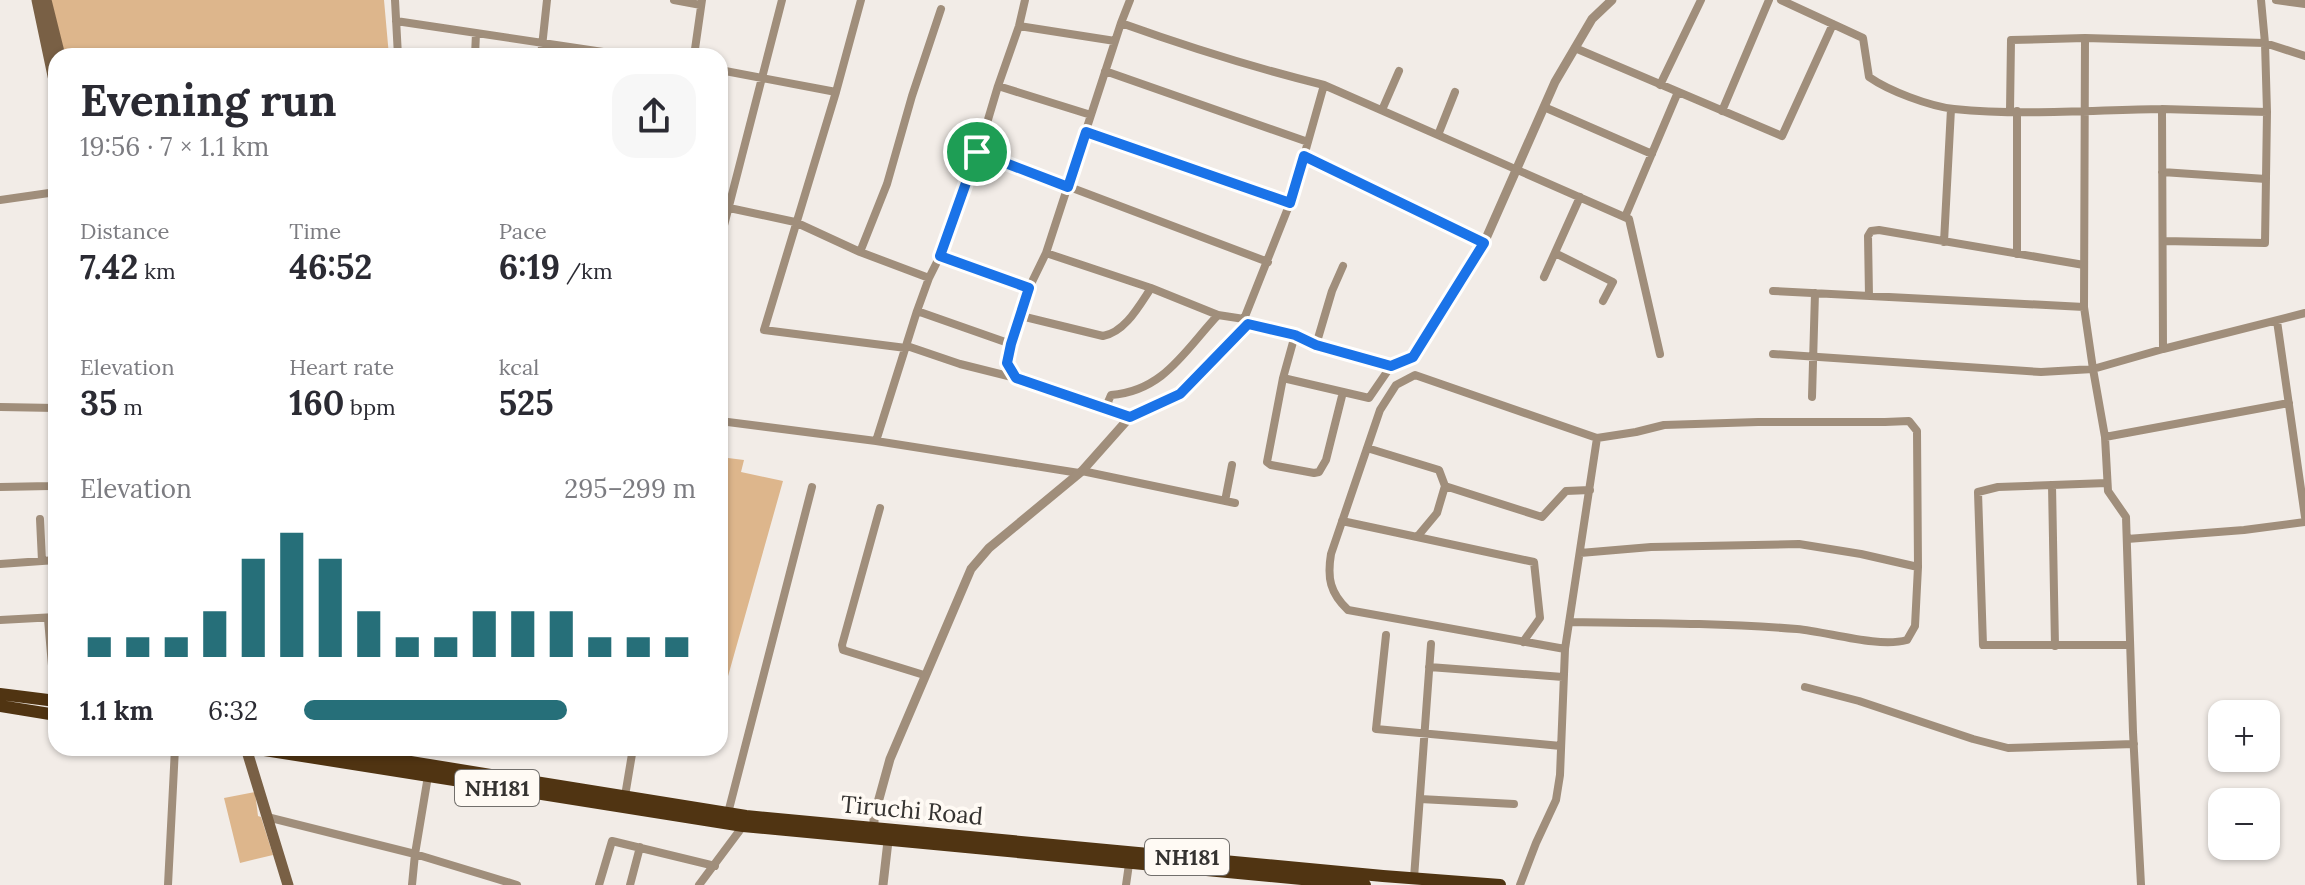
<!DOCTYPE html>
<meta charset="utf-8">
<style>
body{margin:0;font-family:Lora,serif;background:#f7f7f7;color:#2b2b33;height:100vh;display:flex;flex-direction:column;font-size:30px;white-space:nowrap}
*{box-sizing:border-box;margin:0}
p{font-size:26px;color:#7c7c81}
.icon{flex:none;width:44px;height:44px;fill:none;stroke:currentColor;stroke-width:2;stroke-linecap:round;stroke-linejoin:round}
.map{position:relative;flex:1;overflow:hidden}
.side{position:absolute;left:48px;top:48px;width:680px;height:708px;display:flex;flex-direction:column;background:#fff;border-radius:24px;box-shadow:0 2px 6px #0004}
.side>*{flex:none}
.buttons{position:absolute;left:2208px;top:700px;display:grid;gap:16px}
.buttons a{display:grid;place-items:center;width:72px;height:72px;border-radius:16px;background:#fff;box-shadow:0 2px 6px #0004;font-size:40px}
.pin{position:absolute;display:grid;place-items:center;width:68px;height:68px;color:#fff;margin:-34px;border:4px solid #fff;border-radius:50%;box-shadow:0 2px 8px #0007}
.round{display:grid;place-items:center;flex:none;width:84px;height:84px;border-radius:24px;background:#f7f7f7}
.summary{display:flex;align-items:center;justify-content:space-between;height:136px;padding:0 32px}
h1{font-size:44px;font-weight:800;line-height:60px}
.figures{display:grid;grid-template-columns:repeat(3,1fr);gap:12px;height:136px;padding:8px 32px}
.figures div{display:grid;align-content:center}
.figures b{font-size:34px;font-weight:800}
.figures small{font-size:22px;font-weight:400}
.figures p{font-size:22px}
.chart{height:224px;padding:16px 32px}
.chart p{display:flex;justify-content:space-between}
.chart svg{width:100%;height:144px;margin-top:8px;stroke:#266f79;stroke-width:6}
ul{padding:0 32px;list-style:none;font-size:26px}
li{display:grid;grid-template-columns:128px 96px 1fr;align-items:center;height:60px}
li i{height:20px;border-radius:10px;background:#266f79}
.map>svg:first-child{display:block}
.green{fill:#ddb68c}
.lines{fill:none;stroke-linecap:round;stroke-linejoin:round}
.minor{stroke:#a08e7b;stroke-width:8}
.tertiary{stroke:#a08e7b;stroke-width:9}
.secondary{stroke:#796045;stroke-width:11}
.trunk{stroke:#503412;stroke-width:12}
.route-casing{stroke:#fff;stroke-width:16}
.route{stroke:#1a73e8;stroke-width:10}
.labels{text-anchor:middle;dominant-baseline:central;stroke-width:8;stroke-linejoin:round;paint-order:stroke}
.shield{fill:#fffaf4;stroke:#726f6c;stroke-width:2}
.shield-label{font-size:22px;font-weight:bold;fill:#353331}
.street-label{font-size:24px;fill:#353331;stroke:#fffaf4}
</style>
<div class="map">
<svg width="2305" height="885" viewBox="0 0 2305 885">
<rect width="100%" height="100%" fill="#f2ece7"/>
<path class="green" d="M 51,0 L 384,0 L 389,56 L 65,56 Z
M 720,457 L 744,460 L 741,472 L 783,481 L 723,694 L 720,693 Z
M 255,792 L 258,816 L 261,817 L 273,855 L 240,863 L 224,798 Z"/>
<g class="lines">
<path class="minor" d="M 395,0 L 398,56
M 674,0 L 701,5
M 1781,0 L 1863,38 L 1869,77 C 1889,91 1929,106 1954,109 C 2022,116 2093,110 2162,109 L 2163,349
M 2261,0 L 2265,43 L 2267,112
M 2276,0 L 2305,4
M 396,21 L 630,56
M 1121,23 C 1188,47 1255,68 1324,85
M 1019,26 L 1115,41
M 1575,48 L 1782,136 L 1833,24
M 475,56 L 476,33
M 541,56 L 547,0
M 694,56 L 702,0
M 720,70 L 836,92 L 764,330 L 906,348
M 1105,71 L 1308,142
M 1660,85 L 1701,0
M 998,86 L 1091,115
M 836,92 L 861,0
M 1544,107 L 1652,154
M 2162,109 L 2267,112 L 2265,243 L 2163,241
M 1382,110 L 1399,71
M 1722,111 L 1769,0
M 2010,111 L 2011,40 L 2085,38 L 2265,43 L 2305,56
M 1086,132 L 1290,203
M 1438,135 L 1455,92
M 977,152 L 1268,262
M 1304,156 L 1324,85 L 1629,219 L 1660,354
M 2162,172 L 2266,179
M 0,200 L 56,192
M 720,206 L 795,222 L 860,252 L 929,278
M 1625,217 L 1678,92
M 720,241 L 782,0
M 1944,242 L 1951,109
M 860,252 L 887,184 L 912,96 L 941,9
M 1046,253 L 1151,288 L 1218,315 L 1244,319 L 1290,203 L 1304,156 L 1484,243
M 1555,253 L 1613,282 L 1603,301
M 2017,254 L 2017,111
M 940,256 L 1029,288
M 1544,277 L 1580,197
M 1773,291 L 2084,307
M 1869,296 L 1868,236 L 1871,231 L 1879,230 L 2084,265
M 917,311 L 1011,344
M 1021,316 L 1103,336 C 1125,332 1139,306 1151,288
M 2277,321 L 2305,517
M 1295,335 L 1283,378 L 1267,462 L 1271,465 L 1314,473 L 1319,472 L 1326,460 L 1343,392
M 1316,345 L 1332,291 L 1343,266
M 907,346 L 960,364 L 1016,378
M 1773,354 L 2041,372 L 2093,369 L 2084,307 L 2085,38
M 1283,378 L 1369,398 L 1391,366
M 1812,397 L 1815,293
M 0,407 L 56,408
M 52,408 L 56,459
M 1111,410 L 1108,402 L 1111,395 C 1164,391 1185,350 1218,315
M 1130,417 L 1016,378 L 1007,363 L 1011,344 L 1029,288 L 1046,253 L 1121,23 L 1130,0
M 720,421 L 876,441 L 1079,473
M 2105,437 L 2289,403
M 876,441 L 917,311 L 929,278 L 940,256 L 984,133 L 998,86 L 1019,26 L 1025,0
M 1367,448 L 1439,470 L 1445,486
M 1082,471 L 1235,503
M 2107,483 L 1998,487 L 1978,492 L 1983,645 L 2130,645
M 2052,485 L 2055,646
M 0,487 L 50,486 L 56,478
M 1225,501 L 1232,465
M 880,508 L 842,645 L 843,650 L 924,675
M 40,519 L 42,561
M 1342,521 L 1417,537
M 2127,539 L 2244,530 L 2305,522
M 1580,553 L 1651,547 L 1799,544 L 1861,554 L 1918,567
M 0,564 L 56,560
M 48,619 L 55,701
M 0,620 L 56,617
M 1386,635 L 1376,729 L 1561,746
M 1523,642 L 1540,618 L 1534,562 L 1417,537 L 1437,513 L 1445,486 L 1542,517 L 1566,491 L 1590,490
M 1565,649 L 1348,610 C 1330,593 1327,578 1331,554 L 1380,410 L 1396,385 L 1415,375 L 1597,438
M 1429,667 L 1563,677
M 1805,687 L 1859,701 L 1973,739 L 2008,748 L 2134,744
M 625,796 L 633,748
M 1420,799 L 1514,804
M 728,813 L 812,487
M 267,817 L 415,854 L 517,885
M 1414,878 L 1431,644
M 168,885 L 175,748
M 412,885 L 415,854 L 428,776
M 599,885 L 612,841 L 715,866
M 630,885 L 640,847
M 699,885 L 743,826
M 1126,885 L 1129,864
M 1520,885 L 1536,843 L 1556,800 L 1560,775 L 1565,649 L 1597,438 L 1636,432 L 1664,425 L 1758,422 L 1885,422 L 1909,421 L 1917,431 L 1918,567 L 1915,626 L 1907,640 C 1878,648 1829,632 1797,629 C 1721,623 1646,623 1569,622
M 2141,885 L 2133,732 L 2126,517 L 2108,491 L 2105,437 L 2093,369 L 2163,349 L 2305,313"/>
<path class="tertiary" d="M 874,829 L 874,817 L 890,759 L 971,569 L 989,548 L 1082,471 L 1130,417 L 1180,394 L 1248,324 L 1295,335 L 1316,345 L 1391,366 L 1413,357 L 1484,243 L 1555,82 L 1592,19 L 1612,0
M 883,885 L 888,841"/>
<path class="secondary" d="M 37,0 L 56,90
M 46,0 L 60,56
M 246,748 L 288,885"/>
<path class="trunk" d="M 0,694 L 56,701
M 0,706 L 56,715
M 252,748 L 743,826 L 1365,885
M 324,748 L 746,816 L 1383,876 L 1500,885"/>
</g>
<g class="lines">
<defs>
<path id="route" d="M 1086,132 L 1290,203 L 1304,156 L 1484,243 L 1413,357 L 1391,366 L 1316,345 L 1295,335 L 1248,324 L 1180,394 L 1130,417 L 1016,378 L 1007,363 L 1011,344 L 1029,288 L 940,256 L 977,152 L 1068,187 Z"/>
</defs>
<use href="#route" class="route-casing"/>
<use href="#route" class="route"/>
</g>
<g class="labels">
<g class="shield">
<rect x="455" y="770" width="84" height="36" rx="6"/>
<rect x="1145" y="839" width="84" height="36" rx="6"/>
</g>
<g class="shield-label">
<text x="497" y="788">NH181</text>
<text x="1187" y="857">NH181</text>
</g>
<g class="street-label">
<text transform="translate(912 810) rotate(5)">Tiruchi Road</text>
</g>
</g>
</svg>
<div class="buttons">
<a>+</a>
<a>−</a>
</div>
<div class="pin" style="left:977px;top:152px;background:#1e9e55"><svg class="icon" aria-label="arrive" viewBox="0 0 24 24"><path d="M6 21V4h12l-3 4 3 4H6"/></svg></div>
<section class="side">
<div class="summary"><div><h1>Evening run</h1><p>19:56 · 7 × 1.1 km</p></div><a class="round"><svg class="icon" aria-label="share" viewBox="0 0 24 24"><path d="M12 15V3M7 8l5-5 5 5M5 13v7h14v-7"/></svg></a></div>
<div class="figures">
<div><p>Distance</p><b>7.42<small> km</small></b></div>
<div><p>Time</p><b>46:52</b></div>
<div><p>Pace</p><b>6:19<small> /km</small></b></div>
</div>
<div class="figures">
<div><p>Elevation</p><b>35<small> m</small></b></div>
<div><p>Heart rate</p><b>160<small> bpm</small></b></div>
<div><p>kcal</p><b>525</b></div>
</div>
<div class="chart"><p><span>Elevation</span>295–299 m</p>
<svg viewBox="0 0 160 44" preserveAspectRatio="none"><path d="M5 44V38M15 44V38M25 44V38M35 44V30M45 44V14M55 44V6M65 44V14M75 44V30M85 44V38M95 44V38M105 44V30M115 44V30M125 44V30M135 44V38M145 44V38M155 44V38"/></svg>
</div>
<ul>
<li><b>1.1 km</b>6:32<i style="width:67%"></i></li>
</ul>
</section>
</div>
